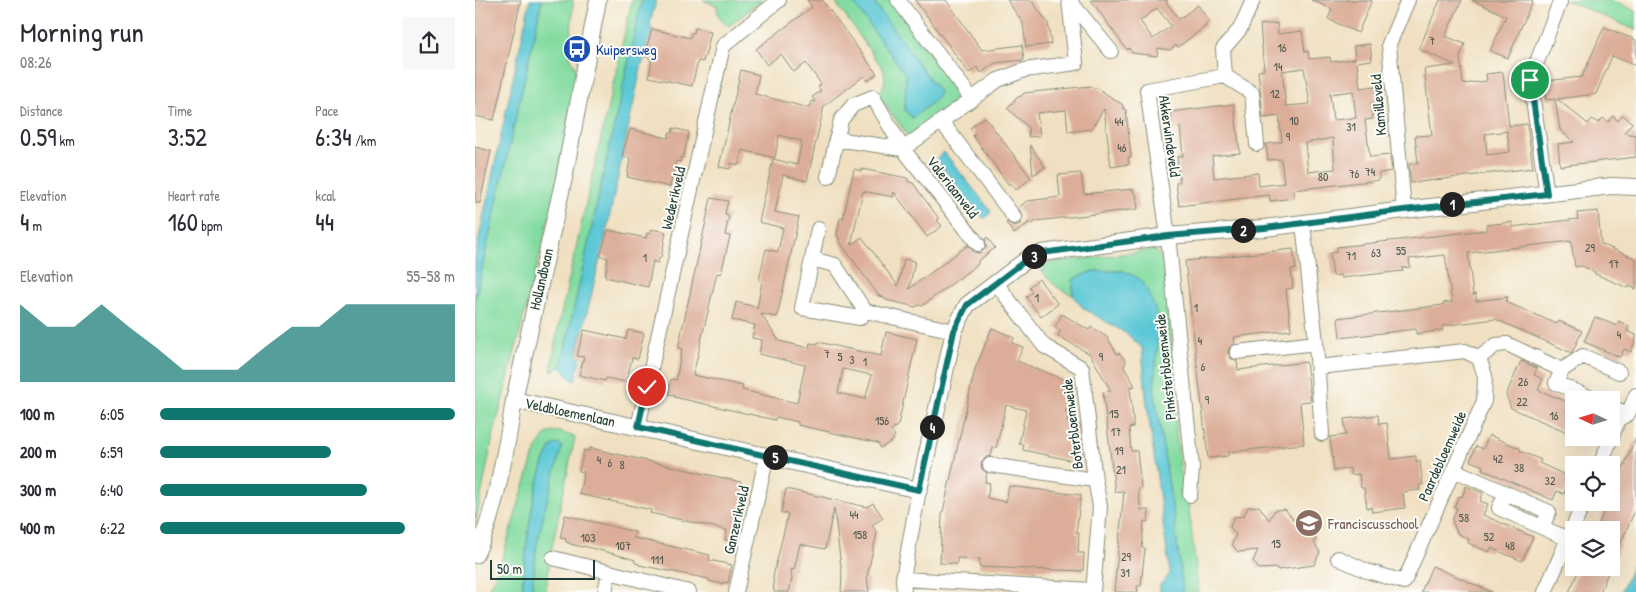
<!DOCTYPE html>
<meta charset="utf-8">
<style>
body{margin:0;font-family:"Patrick Hand",sans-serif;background:#f7f7f7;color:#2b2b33;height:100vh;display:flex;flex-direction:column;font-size:19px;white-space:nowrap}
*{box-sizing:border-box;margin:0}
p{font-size:16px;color:#7c7c81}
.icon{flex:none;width:28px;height:28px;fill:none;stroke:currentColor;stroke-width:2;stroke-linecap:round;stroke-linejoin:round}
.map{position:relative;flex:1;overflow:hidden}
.panel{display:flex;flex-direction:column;background:#fff;width:475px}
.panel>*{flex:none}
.needle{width:32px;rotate:274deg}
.tools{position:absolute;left:1090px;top:391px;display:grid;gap:10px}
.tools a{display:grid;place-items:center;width:55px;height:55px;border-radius:0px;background:#fff;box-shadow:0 5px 20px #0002;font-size:25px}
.scale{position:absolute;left:15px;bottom:12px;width:105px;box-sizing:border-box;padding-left:5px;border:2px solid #1f3d34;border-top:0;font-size:14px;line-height:18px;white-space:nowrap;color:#1f3d34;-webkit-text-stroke:4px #fdfcf7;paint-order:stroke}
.pin{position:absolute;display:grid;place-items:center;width:42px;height:42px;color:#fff;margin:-21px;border:2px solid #fff;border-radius:50%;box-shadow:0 1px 5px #0007}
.km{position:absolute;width:25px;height:25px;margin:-12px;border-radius:50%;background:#222;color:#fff;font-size:14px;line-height:25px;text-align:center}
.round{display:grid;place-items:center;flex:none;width:52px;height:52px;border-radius:0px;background:#f7f7f7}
.head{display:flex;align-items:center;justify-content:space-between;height:85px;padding:0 20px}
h1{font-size:28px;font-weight:600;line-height:38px}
.metrics{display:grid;grid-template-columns:repeat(3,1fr);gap:8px;height:85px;padding:5px 20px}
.metrics div{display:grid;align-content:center}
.metrics b{font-size:25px;font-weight:600}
.metrics small{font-size:14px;font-weight:400}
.metrics p{font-size:14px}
.chart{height:140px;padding:10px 20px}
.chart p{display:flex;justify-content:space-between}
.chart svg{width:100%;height:90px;margin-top:5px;fill:#0f766e;opacity:.7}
ul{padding:0 20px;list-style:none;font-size:16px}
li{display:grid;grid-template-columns:80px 60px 1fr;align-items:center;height:38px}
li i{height:12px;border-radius:6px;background:#0f766e}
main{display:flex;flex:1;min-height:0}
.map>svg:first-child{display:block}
.green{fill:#82dba0;stroke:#508c6a}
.water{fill:#5cc8d6;stroke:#3e8285}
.building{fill:#dcad98;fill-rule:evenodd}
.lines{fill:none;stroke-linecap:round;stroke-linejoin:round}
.minor-casing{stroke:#888e7a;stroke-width:16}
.tertiary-casing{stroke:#888e7a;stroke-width:18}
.minor{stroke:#fff;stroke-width:14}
.tertiary{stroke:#fff;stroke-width:16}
.route-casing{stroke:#fff;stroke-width:10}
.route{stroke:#0f766e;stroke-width:6}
.labels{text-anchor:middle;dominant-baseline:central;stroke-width:4;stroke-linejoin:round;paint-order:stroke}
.number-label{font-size:12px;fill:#4e594d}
.transit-label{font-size:15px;fill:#164399;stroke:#fdfcf7;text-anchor:start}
.street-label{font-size:15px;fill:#1f3d34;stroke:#fdfcf7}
.education-label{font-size:15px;fill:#785e54;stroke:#fdfcf7;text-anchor:start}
</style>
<main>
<section class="panel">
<div class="head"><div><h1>Morning run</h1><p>08:26</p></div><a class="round"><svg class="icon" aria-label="share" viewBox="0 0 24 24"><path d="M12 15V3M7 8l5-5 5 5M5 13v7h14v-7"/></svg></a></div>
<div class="metrics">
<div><p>Distance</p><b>0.59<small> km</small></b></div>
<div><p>Time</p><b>3:52</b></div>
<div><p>Pace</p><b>6:34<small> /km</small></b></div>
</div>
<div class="metrics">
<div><p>Elevation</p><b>4<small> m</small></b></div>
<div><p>Heart rate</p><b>160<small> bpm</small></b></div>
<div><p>kcal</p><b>44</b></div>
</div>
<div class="chart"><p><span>Elevation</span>55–58 m</p>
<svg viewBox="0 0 160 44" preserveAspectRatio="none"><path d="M0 44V6L10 17L20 17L30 6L40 17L50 27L60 38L70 38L80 38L90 27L100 17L110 17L120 6L130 6L140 6L150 6L160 6V44z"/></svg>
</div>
<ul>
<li><b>100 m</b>6:05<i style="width:100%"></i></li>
<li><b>200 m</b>6:59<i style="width:58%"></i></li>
<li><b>300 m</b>6:40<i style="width:70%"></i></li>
<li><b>400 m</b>6:22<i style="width:83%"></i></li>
</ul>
</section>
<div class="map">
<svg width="1161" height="592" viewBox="0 0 1161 592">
<rect width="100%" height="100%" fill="#fdfcf7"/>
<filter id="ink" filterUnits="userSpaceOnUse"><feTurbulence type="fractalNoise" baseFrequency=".02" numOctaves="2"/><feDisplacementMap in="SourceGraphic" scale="10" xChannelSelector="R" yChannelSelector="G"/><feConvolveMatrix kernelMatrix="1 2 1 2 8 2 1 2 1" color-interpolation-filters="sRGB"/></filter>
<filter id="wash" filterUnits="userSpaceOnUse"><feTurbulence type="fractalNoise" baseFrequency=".0096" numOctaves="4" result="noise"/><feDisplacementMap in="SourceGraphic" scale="20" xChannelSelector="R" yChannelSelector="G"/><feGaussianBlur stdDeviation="1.12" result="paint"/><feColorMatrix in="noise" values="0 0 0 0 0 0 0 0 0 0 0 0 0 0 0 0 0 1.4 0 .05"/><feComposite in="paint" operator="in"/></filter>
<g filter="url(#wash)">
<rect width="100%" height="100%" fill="#f0e0c1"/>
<path class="green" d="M 67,0 L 98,0 L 95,56 L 103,74 L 78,203 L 18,437 L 0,525 L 0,300 Z
M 157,0 L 167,0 L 86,367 L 76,371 L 82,332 Z
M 228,0 L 287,0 L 254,26 C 245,21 242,16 242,6 Z
M 359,0 L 376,0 L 431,75 L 430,111 L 438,118 L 461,99 L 464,92 L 397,0 L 416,0 L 487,97 L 436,137 L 434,137 L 403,96 C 409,86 412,80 408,69 Z
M 1090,0 L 1136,0 L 1161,11 L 1161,30 Z
M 680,250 L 686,257 L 688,263 L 702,394 L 701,431 L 707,482 L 715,485 L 712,493 L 724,592 L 708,592 L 699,518 L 679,389 L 683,338 L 649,271 L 619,271 L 602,277 L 597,288 L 598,295 C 583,290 570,279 564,264 Z
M 82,431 L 100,437 L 75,557 L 71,592 L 57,592 L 61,549 L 70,508 L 78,445 C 56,478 51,552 47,592 L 12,592 L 24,568 L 59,454 L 71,434 Z"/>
<path class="water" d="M 55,0 L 67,0 L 0,300 L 0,256 Z
M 167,0 L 181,0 L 175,25 L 177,31 L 174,44 L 172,44 L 168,63 L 167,63 L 130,238 L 102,355 L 106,356 L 100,381 L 96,379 L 86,367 Z
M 376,0 L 397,0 L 464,92 L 461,99 L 438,118 L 430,111 L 431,75 Z
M 469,152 L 516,211 L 512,217 L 508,218 L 504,214 L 461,159 Z
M 619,271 L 649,271 L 665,279 L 674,292 L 681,312 L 683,338 L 679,389 L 699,518 L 708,592 L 685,592 L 685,585 L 695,574 L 671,397 L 667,348 L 652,334 L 608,308 L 598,296 L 598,280 L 602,277 Z
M 83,444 L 87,447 L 86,451 L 70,508 L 61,549 L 57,592 L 47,592 C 51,552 56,478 78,445 Z
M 1161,557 L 1161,592 L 1146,592 Z"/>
<g id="blocks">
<path class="building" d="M 0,0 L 46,0 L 19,120 L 0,116 Z
M 332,0 L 347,0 L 402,74 L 392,81 L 389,76 L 349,106 L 332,181 L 308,175 L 300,212 L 324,217 L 302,317 L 286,314 L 304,341 L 334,348 L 335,343 L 342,344 L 343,342 L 406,356 L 411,332 L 442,339 L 423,425 L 416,430 L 420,436 L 418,438 L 419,440 L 406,448 L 403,443 L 323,425 L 323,422 L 301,417 L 300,420 L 199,397 L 200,395 L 193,394 L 196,379 L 201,380 L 207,349 L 203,348 L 236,198 L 253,201 L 250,214 L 254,215 L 250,235 L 255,236 L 246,274 L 242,273 L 218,375 L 268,386 L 267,390 L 322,403 L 330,365 L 284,354 L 287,340 L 277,338 L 280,325 L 257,320 L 261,302 L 281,307 L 282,309 L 287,281 L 284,280 L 291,249 L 303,252 L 308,228 L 284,222 L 298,159 L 322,165 L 327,141 L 304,135 L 300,158 L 267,150 L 264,165 L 256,163 L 255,169 L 244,167 L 266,70 L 284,75 L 280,94 L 334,108 L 336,101 L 341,102 L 337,97 L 346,91 L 343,87 L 346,84 L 331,63 L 319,72 L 306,54 L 292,65 L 281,49 L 337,7 ZM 368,369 L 397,375 L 390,399 L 363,393 Z
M 440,0 L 471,0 L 507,50 L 547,45 L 549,60 L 520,63 L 506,73 L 502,67 L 494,73 Z
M 532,0 L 556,0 L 573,23 L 576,44 L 551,47 L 548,23 Z
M 616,0 L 693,0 L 691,2 L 704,19 L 723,5 L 734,21 L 730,24 L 731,26 L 703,47 L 701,45 L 695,50 L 683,48 L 682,56 L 657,53 L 654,48 L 652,50 ZM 682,8 L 696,26 L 678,39 L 665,21 Z
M 836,0 L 897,0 L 883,33 L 853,19 L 857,9 Z
M 965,0 L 987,0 L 970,36 L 990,44 L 985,57 L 988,84 L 1012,81 L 1011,74 L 1028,72 L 1034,126 L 1052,124 L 1058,168 L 936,183 L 934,164 L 943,163 L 940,136 L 957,135 L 949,69 L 980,65 L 944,49 ZM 1032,131 L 1035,152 L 1012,155 L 1010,134 Z
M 997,0 L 1058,0 L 1033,58 L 1015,51 L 1031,16 Z
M 802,23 L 803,34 L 827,31 L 830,52 L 833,51 L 834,59 L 855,57 L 856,62 L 880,59 L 879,46 L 895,44 L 897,60 L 882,62 L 885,88 L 900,86 L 902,102 L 896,103 L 898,119 L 890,120 L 895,157 L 915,155 L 917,171 L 904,173 L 904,180 L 818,190 L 819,198 L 795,201 L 794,195 L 704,206 L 701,183 L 705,182 L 702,157 L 708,156 L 705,127 L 697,128 L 695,112 L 759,104 L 765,153 L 737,156 L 739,178 L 783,173 L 784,186 L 809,183 L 806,159 L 793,160 L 791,144 L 807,142 L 804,116 L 788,118 L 783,71 L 789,70 L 785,25 ZM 829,68 L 835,104 L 811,106 L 807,71 ZM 878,91 L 881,118 L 858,120 L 855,94 ZM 858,138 L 860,169 L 833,172 L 830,143 Z
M 1129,27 L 1161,40 L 1161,66 L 1137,56 L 1121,94 L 1082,99 L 1113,124 L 1117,119 L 1123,123 L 1128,118 L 1133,122 L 1138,116 L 1143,121 L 1148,115 L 1157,123 L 1149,133 L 1161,135 L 1161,157 L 1085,166 L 1083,144 L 1099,142 L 1085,130 L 1080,99 L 1071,100 L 1069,81 L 1107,77 Z
M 220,28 L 236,32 L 230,57 L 229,57 L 228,62 L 223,61 L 217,86 L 174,77 L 177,59 L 169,56 L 177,29 L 215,38 L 216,33 L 219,33 Z
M 615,86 L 618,88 L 622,88 L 648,105 L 648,108 L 651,110 L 656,157 L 653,157 L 654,164 L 636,167 L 629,109 L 616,129 L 593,132 L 591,110 L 562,113 L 565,136 L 554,137 L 553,127 L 532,108 L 543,97 L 546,96 L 549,93 Z
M 510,117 L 556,178 L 541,190 L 536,183 L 534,185 L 498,136 L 500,134 L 495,128 Z
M 198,128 L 214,132 L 208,158 L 206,157 L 205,162 L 201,161 L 195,187 L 152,177 L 155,158 L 147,156 L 155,129 L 193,138 L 194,133 L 197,133 Z
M 555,145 L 570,167 L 558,175 Z
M 0,147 L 16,151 L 5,203 L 0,203 Z
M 379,169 L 387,171 L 387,169 L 432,178 L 434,182 L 438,183 L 464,219 L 462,220 L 467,226 L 452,237 L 419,192 L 418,197 L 388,191 L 376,245 L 387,237 L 423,286 L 429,259 L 440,261 L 434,289 L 493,245 L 499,252 L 505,253 L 511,248 L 510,239 L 512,237 L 520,248 L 503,261 L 503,264 L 447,306 L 444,305 L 441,307 L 411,300 L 408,297 L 404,296 L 364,241 L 364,238 L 362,235 L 365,218 L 368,219 Z
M 606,173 L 609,194 L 658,189 L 659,193 L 661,193 L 663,209 L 561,221 L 557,224 L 555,222 L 539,234 L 531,223 L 532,222 L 540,226 L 545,224 L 548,216 L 543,208 L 552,201 L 585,197 L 583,175 Z
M 1123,211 L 1126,244 L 1161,259 L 1161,289 L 1154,286 L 1153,288 L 1125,276 L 1120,274 L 1120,272 L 1107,266 L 1100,267 L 1096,241 L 993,253 L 998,295 L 1001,294 L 1001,301 L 1033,297 L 1031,302 L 1082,324 L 1084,321 L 1107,331 L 1097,353 L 1020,319 L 967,326 L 968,330 L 941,334 L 941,329 L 865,338 L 863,318 L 968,305 L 968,303 L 977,302 L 970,255 L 934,259 L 935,267 L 927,268 L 928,271 L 866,278 L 866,275 L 858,276 L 855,253 L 862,252 L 862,247 L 1012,230 L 1011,225 L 1037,222 L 1037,227 L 1103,219 L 1102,213 Z
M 176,229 L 191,232 L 186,258 L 184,258 L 183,263 L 178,261 L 173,287 L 130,277 L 133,258 L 125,256 L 133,230 L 171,238 L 172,233 L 175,234 Z
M 818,249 L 821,269 L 816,269 L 818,288 L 811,289 L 816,330 L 759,337 L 760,344 L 754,348 L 753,352 L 755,358 L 762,361 L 763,370 L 831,362 L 836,401 L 825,402 L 829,444 L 753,452 L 753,456 L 733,458 L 710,261 Z
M 564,279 L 583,304 L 566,317 L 551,297 L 557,292 L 554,287 Z
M 587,314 L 614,330 L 616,327 L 632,337 L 642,354 L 644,353 L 651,361 L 649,367 L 660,386 L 655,387 L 658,420 L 658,427 L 654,428 L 655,439 L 656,451 L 662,451 L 666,487 L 663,490 L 666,510 L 674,510 L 673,522 L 669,521 L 667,548 L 670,548 L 666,586 L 662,586 L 663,592 L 639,592 L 649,491 L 640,492 L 628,392 L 636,391 L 615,354 L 583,336 L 586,330 L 580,327 Z
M 1120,317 L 1142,326 L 1144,321 L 1154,326 L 1152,331 L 1161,335 L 1161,339 L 1156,352 L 1149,349 L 1145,357 L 1109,342 Z
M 517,328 L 533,335 L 539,338 L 537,343 L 548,347 L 542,361 L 600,384 L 590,413 L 594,413 L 592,422 L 605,425 L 602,444 L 607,445 L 608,448 L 604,462 L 548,450 L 549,445 L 544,444 L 551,410 L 531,405 L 521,448 L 518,448 L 516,456 L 511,457 L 506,463 L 507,469 L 512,473 L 510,482 L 515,483 L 512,498 L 531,502 L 534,486 L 606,495 L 601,533 L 604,533 L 603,553 L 609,553 L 608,571 L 504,567 L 505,559 L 482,558 L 482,564 L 465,563 L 467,516 L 500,369 Z
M 109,330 L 151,339 L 153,330 L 169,333 L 163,359 L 157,358 L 151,382 L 131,378 L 130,381 L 104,375 L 109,357 L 102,356 Z
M 1046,361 L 1062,368 L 1059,375 L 1068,379 L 1063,390 L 1095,403 L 1091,412 L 1099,416 L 1099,435 L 1036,408 L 1031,395 Z
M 903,415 L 904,424 L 912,423 L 916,459 L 941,456 L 941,461 L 945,461 L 948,485 L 944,485 L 945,490 L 928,492 L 930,508 L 897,512 L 896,507 L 892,508 L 889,488 L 886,488 L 884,474 L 876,475 L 875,468 L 859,471 L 855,437 L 871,435 L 869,419 Z
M 1014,435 L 1046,449 L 1045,451 L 1066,460 L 1064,463 L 1099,479 L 1095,490 L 1091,488 L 1089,494 L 1082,491 L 1078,500 L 1007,469 L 1008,466 L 995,461 L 1001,446 L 1008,449 Z
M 1161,438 L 1161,508 L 1136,565 L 1136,530 L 1121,530 L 1133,502 L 1136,502 L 1136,495 Z
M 115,448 L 266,482 L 266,485 L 271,486 L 262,525 L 266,526 L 262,542 L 250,540 L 252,530 L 175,513 L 176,510 L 104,494 L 109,472 L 104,471 L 109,450 L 114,451 Z
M 991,486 L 1008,493 L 1005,501 L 1013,504 L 1008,515 L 1058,537 L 1047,561 L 1016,548 L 1014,552 L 993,543 L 994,539 L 982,533 L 977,520 L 982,508 L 979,507 L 984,496 L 987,497 Z
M 311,489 L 392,507 L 398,503 L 408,518 L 397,525 L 402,533 L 392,576 L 394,592 L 366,592 L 367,575 L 359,508 L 350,549 L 325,544 L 319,570 L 316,569 L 317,578 L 314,592 L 299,592 L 298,577 L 313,514 L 306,513 Z
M 784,506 L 794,520 L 800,510 L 810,509 L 821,523 L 829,522 L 841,539 L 839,543 L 845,552 L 839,565 L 803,570 L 802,568 L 784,569 L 778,561 L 783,550 L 763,552 L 757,544 L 761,535 L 755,527 L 759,517 L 769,516 L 773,507 Z
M 90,515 L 160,532 L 159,538 L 235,555 L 234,560 L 257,565 L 253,583 L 248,582 L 248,584 L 234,581 L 234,579 L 164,565 L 164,564 L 160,563 L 160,560 L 154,558 L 109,546 L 108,547 L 95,544 L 95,543 L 91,542 L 91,539 L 85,538 Z
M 957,566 L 989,580 L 1017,592 L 946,592 Z
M 1105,568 L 1135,568 L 1125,592 L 1094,592 Z"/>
</g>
</g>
<g filter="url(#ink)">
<use href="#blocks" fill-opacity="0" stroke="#888e7a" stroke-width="1"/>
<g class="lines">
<defs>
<path id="minor" d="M 423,0 L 497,99
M 594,0 L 636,51
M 778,0 L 765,29 L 748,49 L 750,76 L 777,93 L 782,144
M 466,121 L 539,217
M 361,139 L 428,149 L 523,80 L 550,70 L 601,63 L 594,0
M 353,177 L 366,120 L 378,105 L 398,97 L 428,149 L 503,244
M 1072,194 L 1055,80 L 1085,2
M 929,210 L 914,44 L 933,0
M 828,223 L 841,343 L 847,434
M 343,229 L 337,259 L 360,265 L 390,311
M 337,259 L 327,308 L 385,318 L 390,311 L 479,331
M 521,283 L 569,346 L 607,368 L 620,480 L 625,506 L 618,592
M 762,352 L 841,343
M 1004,358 L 1021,345 L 1032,344 L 1087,370
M 843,367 L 990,351 L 1004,358 L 1010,376 L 1009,401 L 929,582 L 892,571 L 863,558
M 1121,400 L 1081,383 L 1087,370 L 1108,356 L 1144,372
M 1136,407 L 1153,414
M 163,427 L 248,46 L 304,0
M 515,465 L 620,480
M 1125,465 L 1144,419 L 1153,414 L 1161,395
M 979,470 L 1031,493 L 1024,508 L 1093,539
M 1031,493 L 1074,512 L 1067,527
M 715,495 L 717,467 L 693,236 L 672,90 L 750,76
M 78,558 L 214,592
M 428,579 L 617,590
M 130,592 L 134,572
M 261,592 L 292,455
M 429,592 L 428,579 L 444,490
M 1070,592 L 1109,502"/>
<path id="tertiary" d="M 39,400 L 444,490 L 479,331 L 492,305 L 555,257 L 567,253 L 693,236 L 790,228 L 929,210 L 1137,186 L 1161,187
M 0,555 C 12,532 18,506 24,481 C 30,454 35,428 39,400 L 89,178 L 123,0"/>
</defs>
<use href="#minor" class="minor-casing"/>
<use href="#tertiary" class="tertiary-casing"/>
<use href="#minor" class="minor"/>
<use href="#tertiary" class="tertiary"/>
</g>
</g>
<g class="lines" filter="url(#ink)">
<defs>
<path id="route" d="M 172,387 L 163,427 L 444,490 L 479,331 L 492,305 L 555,257 L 567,253 L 693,236 L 790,228 L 929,210 L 1072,194 L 1055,80"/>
</defs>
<use href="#route" class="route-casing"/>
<use href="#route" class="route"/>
</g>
<defs>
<symbol id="bus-disc" viewBox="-11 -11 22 22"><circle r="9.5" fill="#1a4fb4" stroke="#fdfcf7"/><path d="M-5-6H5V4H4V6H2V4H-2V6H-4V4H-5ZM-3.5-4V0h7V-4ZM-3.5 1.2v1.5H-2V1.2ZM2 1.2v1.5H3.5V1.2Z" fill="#fff"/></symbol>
<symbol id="school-disc" viewBox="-11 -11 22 22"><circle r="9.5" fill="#8d6e63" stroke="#fdfcf7"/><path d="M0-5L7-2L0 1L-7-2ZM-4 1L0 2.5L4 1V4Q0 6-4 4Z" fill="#fff"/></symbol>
</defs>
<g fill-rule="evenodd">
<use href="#bus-disc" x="86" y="33" width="32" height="32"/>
<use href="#school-disc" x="818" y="507" width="32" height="32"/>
</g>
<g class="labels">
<g class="number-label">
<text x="957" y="40">7</text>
<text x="807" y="47">16</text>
<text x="803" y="66">14</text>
<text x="800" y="93">12</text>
<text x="819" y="120">10</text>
<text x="644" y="121">44</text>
<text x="876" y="126">31</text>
<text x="813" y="136">9</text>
<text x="647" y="147">46</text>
<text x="895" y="171">74</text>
<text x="879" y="173">76</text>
<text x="848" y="176">80</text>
<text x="1115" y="247">29</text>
<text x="926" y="250">55</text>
<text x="901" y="252">63</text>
<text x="876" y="255">71</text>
<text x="170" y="257">1</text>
<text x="1139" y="263">17</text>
<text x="562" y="297">1</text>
<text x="721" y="307">1</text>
<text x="1144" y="334">4</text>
<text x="725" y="340">4</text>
<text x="352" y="353">7</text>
<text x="365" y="356">5</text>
<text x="626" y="356">9</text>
<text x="377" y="359">3</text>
<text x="390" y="361">1</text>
<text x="728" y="366">6</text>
<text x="1048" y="381">26</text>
<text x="732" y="399">9</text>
<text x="1047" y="401">22</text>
<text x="639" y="413">15</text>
<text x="1079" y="415">16</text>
<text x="407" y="420">156</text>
<text x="641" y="431">17</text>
<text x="644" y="450">19</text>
<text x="1023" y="458">42</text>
<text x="124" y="459">4</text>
<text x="135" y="462">6</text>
<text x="147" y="464">8</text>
<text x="1044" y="467">38</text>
<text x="646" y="469">21</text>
<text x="1075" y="480">32</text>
<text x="379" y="514">44</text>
<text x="989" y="517">58</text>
<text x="385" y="534">158</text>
<text x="1014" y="536">52</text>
<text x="113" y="537">103</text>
<text x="801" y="543">15</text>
<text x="148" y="545">107</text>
<text x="1035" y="545">48</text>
<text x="651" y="556">29</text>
<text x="182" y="559">111</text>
<text x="650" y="572">31</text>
</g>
<g class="transit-label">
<text x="121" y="49">Kuipersweg</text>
</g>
<g class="street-label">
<text transform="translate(903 105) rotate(-95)">Kamilleveld</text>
<text transform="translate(695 136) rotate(82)">Akkerwindeveld</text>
<text transform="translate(478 187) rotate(52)">Valeriaanveld</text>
<text transform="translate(198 198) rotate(-77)">Wederikveld</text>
<text transform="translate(66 279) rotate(-77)">Hollandbaan</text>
<text transform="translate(690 367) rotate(-96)">Pinksterbloemweide</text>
<text transform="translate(95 412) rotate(12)">Veldbloemenlaan</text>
<text transform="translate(597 424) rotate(-97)">Boterbloemweide</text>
<text transform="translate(967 456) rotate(-66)">Paardebloemweide</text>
<text transform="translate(261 520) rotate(-77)">Ganzerikveld</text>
</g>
<g class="education-label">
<text x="853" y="523">Franciscusschool</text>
</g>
</g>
</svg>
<div class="tools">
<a><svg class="needle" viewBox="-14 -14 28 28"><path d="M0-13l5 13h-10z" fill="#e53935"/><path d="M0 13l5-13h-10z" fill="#7c7c81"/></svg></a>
<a><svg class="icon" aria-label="locate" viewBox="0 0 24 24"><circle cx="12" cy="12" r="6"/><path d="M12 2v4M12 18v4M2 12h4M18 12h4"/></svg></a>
<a><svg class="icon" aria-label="layers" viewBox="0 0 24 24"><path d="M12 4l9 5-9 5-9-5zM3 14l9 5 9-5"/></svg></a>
</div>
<div class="scale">50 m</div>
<div class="pin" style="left:1055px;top:80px;background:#1e9e55"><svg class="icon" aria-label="arrive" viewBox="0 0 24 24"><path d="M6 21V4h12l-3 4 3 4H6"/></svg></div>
<div class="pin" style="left:172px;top:387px;background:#d93025"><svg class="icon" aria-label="check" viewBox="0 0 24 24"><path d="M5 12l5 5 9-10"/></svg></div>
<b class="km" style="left:977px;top:204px">1</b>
<b class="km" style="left:768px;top:230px">2</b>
<b class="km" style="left:559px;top:256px">3</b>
<b class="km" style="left:457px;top:427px">4</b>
<b class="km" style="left:300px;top:457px">5</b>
</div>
</main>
